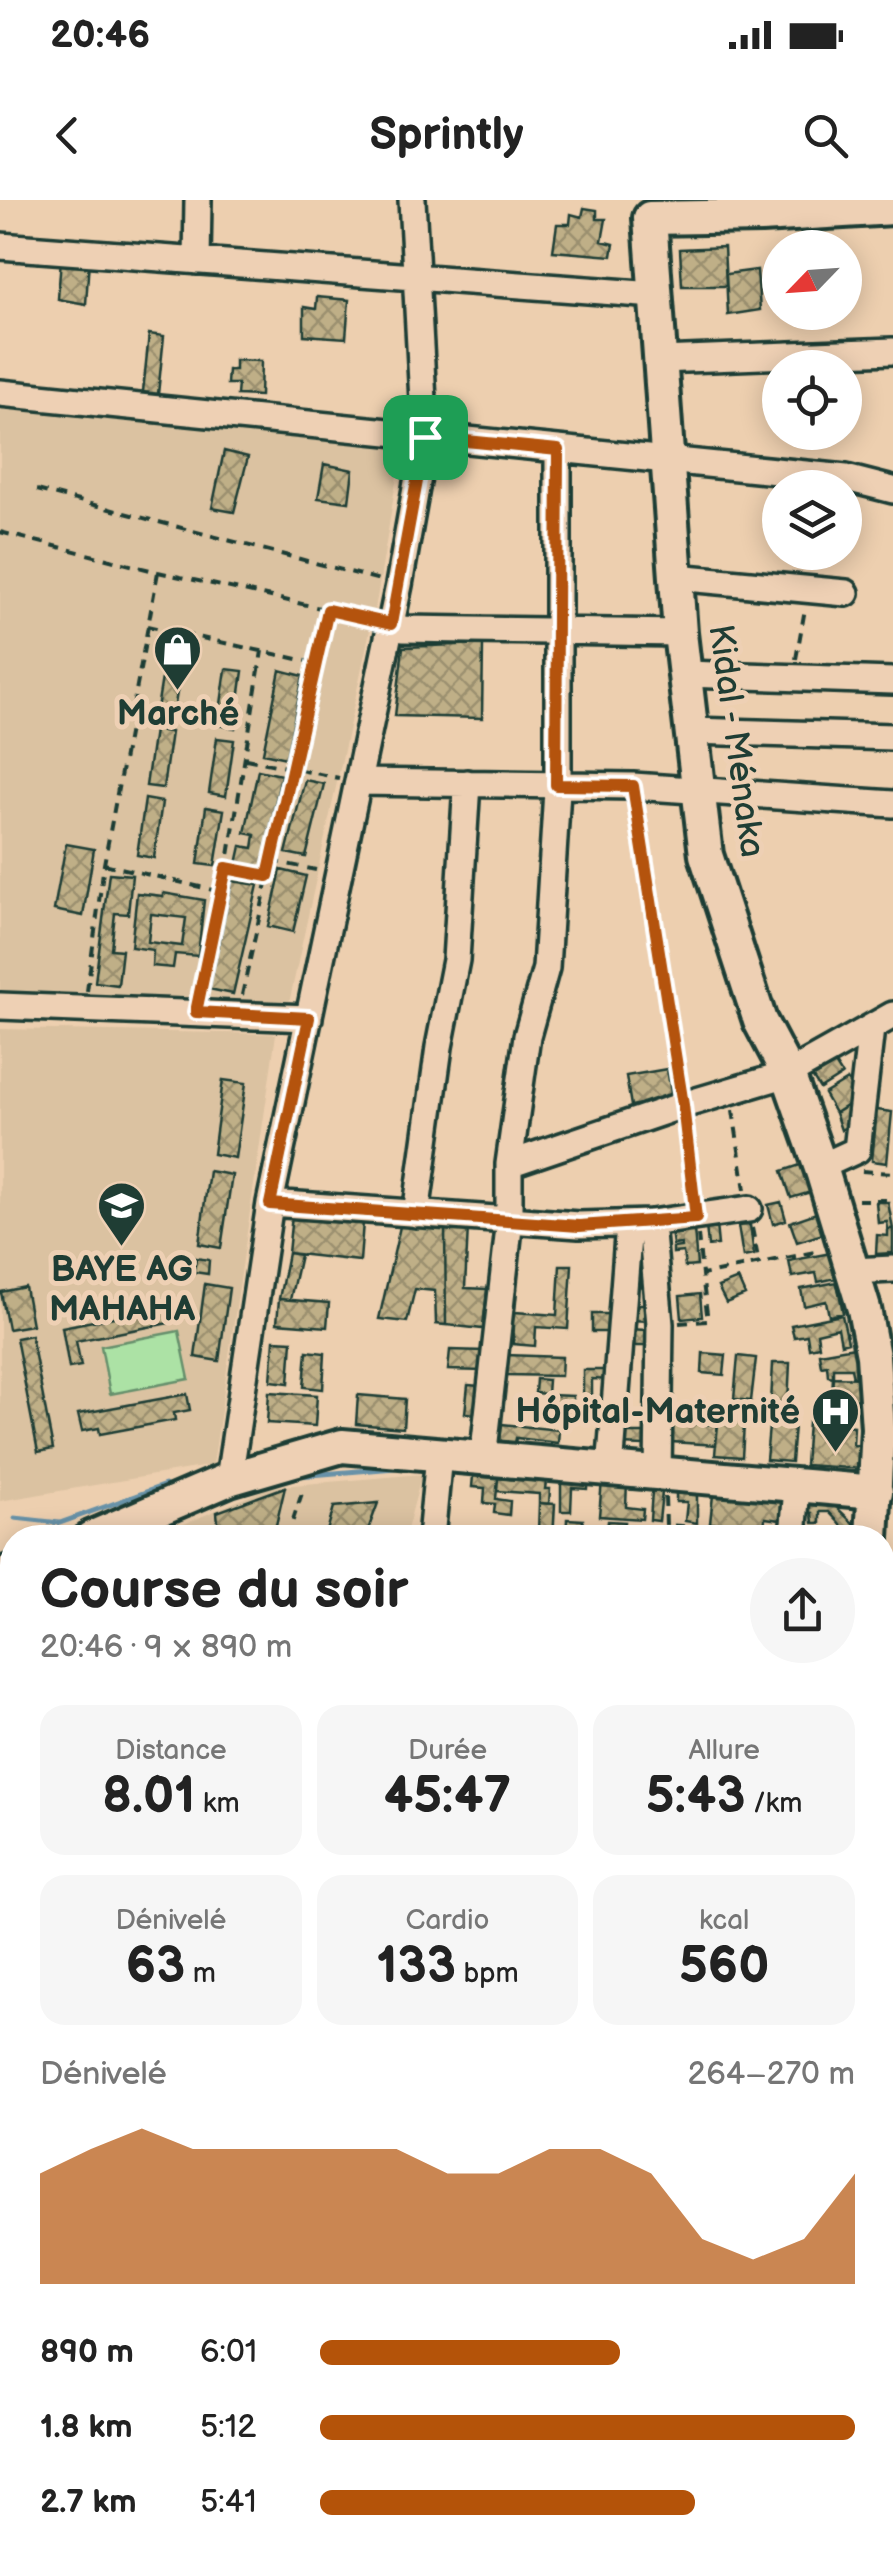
<!DOCTYPE html>
<html lang="fr">
<meta charset="utf-8">
<style>
body{margin:0;font-family:"Balsamiq Sans",sans-serif;background:#f6f6f6;color:#222;height:100vh;display:flex;flex-direction:column;font-size:38px;white-space:nowrap}
*{box-sizing:border-box;margin:0}
p{font-size:32px;color:#767676}
.icon{flex:none;width:55px;height:55px;fill:none;stroke:currentColor;stroke-width:2;stroke-linecap:round;stroke-linejoin:round}
.map{position:relative;flex:1;overflow:hidden}
.sheet{position:absolute;left:0px;top:1325px;width:895px;height:1038px;display:flex;flex-direction:column;background:#fff;border-radius:40px 40px 0 0;box-shadow:0 5px 25px #0003}
.sheet>*{flex:none}
.needle{width:65px;rotate:245deg}
.fabs{position:absolute;left:762px;top:30px;display:grid;gap:20px}
.fabs a{display:grid;place-items:center;width:100px;height:100px;border-radius:50%;background:#fff;box-shadow:0 5px 25px #0003;font-size:50px}
.pin{position:absolute;display:grid;place-items:center;width:85px;height:85px;color:#fff;margin:-42px;border-radius:20px;box-shadow:0 5px 15px #0006}
.round{display:grid;place-items:center;flex:none;width:105px;height:105px;border-radius:52px;background:#f6f6f6}
.head{display:flex;align-items:center;justify-content:space-between;height:170px;padding:0 40px}
h1{font-size:55px;font-weight:600;line-height:75px}
.metrics{display:grid;grid-template-columns:repeat(3,1fr);gap:15px;height:170px;padding:10px 40px}
.metrics div{display:grid;align-content:center;border-radius:25px;background:#f6f6f6;text-align:center}
.metrics b{font-size:50px;font-weight:600}
.metrics small{font-size:28px;font-weight:400}
.metrics p{font-size:28px}
.chart{height:280px;padding:20px 40px}
.chart p{display:flex;justify-content:space-between}
.chart svg{width:100%;height:180px;margin-top:10px;fill:#b45309;opacity:.7}
ul{padding:0 40px;list-style:none;font-size:32px}
li{display:grid;grid-template-columns:160px 120px 1fr;align-items:center;height:75px}
li i{height:25px;border-radius:12px;background:#b45309}
.status{display:flex;justify-content:space-between;align-items:center;height:70px;padding:0 50px;background:#fff;direction:ltr}
.status svg{height:28px;fill:currentColor}
header{display:flex;justify-content:space-between;align-items:center;height:130px;padding:0 40px;background:#fff;font-size:45px;font-weight:600}
.map>svg:first-child{display:block}
.built{fill:#dbc2a1}
.grass{fill:#ace2a5;stroke:#66906c;stroke-width:2.5}
.lines{fill:none;stroke-linecap:round;stroke-linejoin:round}
.stream{stroke:#6892a8;stroke-width:5}
.building{fill:url(#building-cross-hatch);stroke:#1f3d34;stroke-width:2.5;fill-rule:evenodd}
.minor-casing{stroke:#1f3d34;stroke-width:32}
.major-casing{stroke:#1f3d34;stroke-width:40}
.path{stroke:#1f3d34;stroke-width:4;stroke-dasharray:10 8;stroke-linecap:butt}
.minor{stroke:#eed0b4;stroke-width:25}
.major{stroke:#eed0b4;stroke-width:32}
.route-casing{stroke:#fff;stroke-width:20}
.route{stroke:#b45309;stroke-width:12}
.labels{text-anchor:middle;dominant-baseline:central;stroke-width:10;stroke-linejoin:round;paint-order:stroke}
.poi-label{font-size:35px;font-weight:bold;fill:#1f3d34;stroke:#eed0b4}
.street-label{font-size:35px;fill:#1f3d34;stroke:#eed0b4}
</style>
<div class="status"><b>20:46</b><svg viewBox="0 0 49 12"><path d="M0 12V9h3v3zM5 12V6h3v6zM10 12V3h3v9zM15 12V0h3v12zM26 1h20v11H26zM47 4h2v5h-2z"/></svg></div>
<header><svg class="icon" aria-label="back" viewBox="0 0 24 24"><path d="M15 5l-7 7 7 7"/></svg>Sprintly<svg class="icon" aria-label="search" viewBox="0 0 24 24"><circle cx="10" cy="10" r="6"/><path d="M15 15l6 6"/></svg></header>
<div class="map">
<svg width="893" height="2361" viewBox="0 0 893 2361">
<defs>
<pattern id="building-cross-hatch" width="8" height="8" patternUnits="userSpaceOnUse" patternTransform="scale(2.5)"><rect width="8" height="8" fill="#bfaf87"/><path d="M0 0l8 8M0 8l8-8" fill="none" stroke="#9b906f"/></pattern>
</defs>
<rect width="100%" height="100%" fill="#edcfaf"/>
<filter id="ink" filterUnits="userSpaceOnUse"><feTurbulence type="fractalNoise" baseFrequency=".01" numOctaves="2"/><feDisplacementMap in="SourceGraphic" scale="20" xChannelSelector="R" yChannelSelector="G"/><feConvolveMatrix kernelMatrix="1 2 1 2 8 2 1 2 1" color-interpolation-filters="sRGB"/></filter>
<g filter="url(#ink)">
<path class="built" d="M 0,201 L 403,239 L 377,398 L 288,808 L 0,794 Z
M 0,829 L 276,834 L 213,1265 L 0,1301 Z
M 422,1274 L 405,1337 L 152,1338 L 270,1287 Z
M 12,1398 L 12,1870 L 0,1869 L 0,1403 Z"/>
<path class="grass" d="M 179,1131 L 189,1179 L 110,1194 L 101,1146 Z"/>
<g class="lines">
<path class="stream" d="M 299,1276 L 395,1268
M 15,1318 L 60,1323 L 165,1285
M 0,1396 L 12,1391"/>
</g>
<path class="building" d="M 584,8 L 597,10 L 597,19 L 606,19 L 602,41 L 614,44 L 612,56 L 553,51 L 557,24 L 570,24 L 571,14 L 582,17 Z
M 724,47 L 726,86 L 682,86 L 680,49 Z
M 61,58 L 89,60 L 86,104 L 58,99 Z
M 757,70 L 760,110 L 728,115 L 726,74 Z
M 317,97 L 349,100 L 346,138 L 304,135 L 304,107 L 316,109 Z
M 149,134 L 164,136 L 158,194 L 143,192 Z
M 235,160 L 261,161 L 260,196 L 237,195 L 238,184 L 227,184 L 228,170 L 235,170 Z
M 224,251 L 248,257 L 234,312 L 212,308 Z
M 324,264 L 353,270 L 349,302 L 318,298 Z
M 483,444 L 482,518 L 395,516 L 403,447 Z
M 165,459 L 182,461 L 173,517 L 156,515 Z
M 226,469 L 243,471 L 235,528 L 218,525 Z
M 280,470 L 303,476 L 286,558 L 263,553 Z
M 154,530 L 171,532 L 163,588 L 146,586 Z
M 217,538 L 234,540 L 226,596 L 209,593 Z
M 258,570 L 281,575 L 262,670 L 237,664 L 241,646 L 253,648 L 255,635 L 245,633 Z
M 305,580 L 324,584 L 306,657 L 286,653 Z
M 145,599 L 162,602 L 154,658 L 137,655 Z
M 206,607 L 224,610 L 215,666 L 198,664 Z
M 66,644 L 94,649 L 83,716 L 54,710 Z
M 281,670 L 306,676 L 293,732 L 268,726 Z
M 109,673 L 132,675 L 128,714 L 115,713 L 111,749 L 122,750 L 118,785 L 95,782 Z
M 232,681 L 258,685 L 233,794 L 209,789 Z
M 137,693 L 163,696 L 163,693 L 204,700 L 198,756 L 175,754 L 173,768 L 152,766 L 153,750 L 131,747 ZM 151,714 L 186,718 L 182,746 L 148,742 Z
M 828,853 L 842,875 L 820,889 L 806,867 Z
M 667,869 L 672,899 L 631,906 L 626,876 Z
M 223,880 L 246,883 L 235,958 L 213,954 Z
M 847,880 L 858,899 L 835,913 L 824,894 Z
M 852,902 L 856,920 L 841,930 L 835,913 Z
M 877,910 L 892,912 L 887,963 L 872,961 Z
M 803,964 L 811,992 L 791,998 L 782,971 Z
M 209,971 L 232,975 L 221,1048 L 199,1044 Z
M 781,1002 L 786,1020 L 773,1024 L 768,1005 Z
M 876,1002 L 888,1002 L 893,1029 L 888,1029 L 887,1022 L 878,1023 Z
M 816,1013 L 823,1034 L 797,1042 L 790,1022 Z
M 292,1015 L 363,1022 L 360,1061 L 288,1053 Z
M 401,1022 L 445,1026 L 446,1125 L 436,1124 L 435,1091 L 415,1089 L 407,1122 L 379,1119 Z
M 716,1025 L 718,1045 L 708,1046 L 706,1026 Z
M 750,1025 L 754,1055 L 743,1057 L 738,1026 Z
M 445,1026 L 468,1027 L 465,1088 L 487,1089 L 483,1129 L 446,1125 Z
M 694,1029 L 697,1066 L 685,1067 L 683,1052 L 673,1053 L 673,1048 L 681,1047 L 681,1044 L 673,1045 L 671,1031 Z
M 888,1029 L 893,1029 L 893,1053 L 876,1054 L 877,1035 L 888,1036 Z
M 636,1041 L 650,1042 L 649,1087 L 634,1086 Z
M 288,1053 L 300,1055 L 290,1100 L 279,1099 Z
M 831,1053 L 836,1078 L 818,1082 L 816,1073 L 792,1077 L 789,1061 Z
M 196,1058 L 209,1060 L 208,1074 L 194,1072 Z
M 560,1065 L 572,1065 L 568,1129 L 536,1127 L 535,1146 L 513,1144 L 514,1126 L 505,1125 L 507,1088 L 517,1089 L 515,1112 L 557,1115 Z
M 738,1079 L 745,1095 L 726,1103 L 718,1087 Z
M 837,1082 L 843,1113 L 829,1116 L 826,1101 L 804,1106 L 801,1089 Z
M 205,1084 L 229,1088 L 219,1161 L 195,1157 Z
M 25,1087 L 32,1125 L 8,1129 L 1,1092 Z
M 700,1094 L 702,1117 L 682,1119 L 680,1096 Z
M 279,1099 L 329,1103 L 327,1127 L 277,1123 Z
M 630,1104 L 649,1104 L 649,1121 L 630,1120 Z
M 166,1107 L 169,1123 L 76,1141 L 81,1166 L 69,1168 L 62,1127 Z
M 592,1114 L 608,1114 L 609,1132 L 592,1132 Z
M 842,1115 L 848,1142 L 841,1144 L 838,1128 L 817,1133 L 819,1146 L 809,1148 L 807,1135 L 794,1137 L 791,1125 Z
M 627,1129 L 647,1130 L 647,1146 L 627,1146 Z
M 31,1135 L 53,1249 L 38,1252 L 16,1138 Z
M 274,1140 L 292,1141 L 289,1183 L 271,1181 Z
M 860,1146 L 863,1178 L 853,1177 L 851,1168 L 833,1168 L 833,1177 L 828,1176 L 827,1165 L 821,1166 L 819,1153 Z
M 450,1150 L 485,1151 L 484,1171 L 448,1170 Z
M 307,1151 L 325,1153 L 323,1189 L 304,1187 Z
M 703,1153 L 726,1155 L 724,1175 L 702,1173 Z
M 506,1155 L 562,1157 L 561,1176 L 506,1175 Z
M 738,1156 L 756,1158 L 751,1201 L 734,1199 Z
M 773,1163 L 790,1163 L 788,1204 L 771,1203 Z
M 583,1170 L 611,1170 L 611,1180 L 592,1179 L 592,1195 L 583,1195 Z
M 833,1177 L 863,1178 L 862,1206 L 849,1205 L 850,1194 L 832,1194 Z
M 536,1179 L 548,1180 L 547,1194 L 535,1193 Z
M 468,1185 L 479,1186 L 477,1214 L 465,1213 Z
M 269,1192 L 317,1195 L 315,1226 L 267,1223 Z
M 187,1194 L 190,1210 L 174,1213 L 175,1220 L 100,1234 L 99,1228 L 82,1231 L 78,1214 Z
M 358,1195 L 405,1199 L 403,1228 L 356,1224 Z
M 550,1195 L 573,1196 L 573,1216 L 550,1215 Z
M 587,1198 L 609,1200 L 608,1228 L 599,1227 L 600,1213 L 586,1212 Z
M 719,1206 L 795,1213 L 791,1262 L 766,1260 L 769,1226 L 744,1224 L 742,1257 L 715,1255 Z
M 673,1222 L 718,1225 L 716,1245 L 672,1242 Z
M 808,1222 L 854,1226 L 853,1245 L 865,1246 L 863,1269 L 805,1265 Z
M 502,1224 L 559,1230 L 558,1243 L 516,1238 L 515,1243 L 500,1241 Z
M 621,1233 L 644,1233 L 644,1246 L 620,1245 Z
M 473,1276 L 498,1278 L 496,1299 L 510,1301 L 509,1315 L 494,1313 L 495,1304 L 484,1303 L 485,1288 L 472,1287 Z
M 561,1276 L 588,1277 L 587,1289 L 572,1288 L 571,1311 L 561,1311 Z
M 498,1278 L 546,1282 L 545,1289 L 550,1289 L 549,1304 L 539,1303 L 539,1294 L 497,1291 Z
M 602,1280 L 627,1282 L 626,1307 L 643,1309 L 642,1319 L 599,1316 Z
M 668,1283 L 697,1292 L 697,1323 L 685,1321 L 687,1302 L 676,1302 L 676,1293 L 668,1292 Z
M 285,1287 L 273,1338 L 228,1338 L 219,1334 L 217,1312 Z
M 652,1291 L 662,1292 L 659,1321 L 650,1320 Z
M 739,1292 L 771,1295 L 771,1299 L 790,1301 L 788,1321 L 765,1318 L 764,1329 L 710,1323 L 713,1295 L 739,1298 Z
M 378,1303 L 365,1338 L 325,1338 L 334,1307 Z
M 539,1303 L 555,1304 L 553,1338 L 505,1338 L 506,1330 L 538,1332 Z
M 807,1303 L 832,1303 L 853,1323 L 853,1338 L 844,1338 L 843,1327 L 829,1312 L 820,1312 L 820,1323 L 813,1323 L 812,1313 L 807,1312 Z
M 567,1319 L 583,1320 L 582,1338 L 566,1338 Z
M 608,1321 L 625,1322 L 623,1338 L 606,1338 Z
M 888,1419 L 893,1419 L 893,1459 L 886,1458 Z
M 884,1503 L 893,1504 L 890,1551 L 882,1551 Z
M 2,1504 L 12,1504 L 12,1531 L 2,1531 Z
M 0,1542 L 12,1542 L 12,1639 L 2,1639 Z
M 882,1551 L 890,1551 L 887,1599 L 882,1598 Z
M 12,1653 L 12,1685 L 5,1685 L 3,1654 Z
M 1,1726 L 12,1727 L 12,1763 L 0,1762 Z
M 882,1796 L 893,1797 L 891,1863 L 882,1862 Z
M 5,1818 L 12,1818 L 12,1841 L 6,1841 Z
M 0,1901 L 12,1901 L 12,2036 L 1,2036 Z
M 882,1985 L 893,1986 L 893,2036 L 882,2036 Z
M 5,2071 L 12,2072 L 12,2106 L 5,2106 Z
M 39,2350 L 68,2350 L 68,2361 L 40,2361 Z"/>
<g class="lines">
<defs>
<path id="minor" d="M 0,46 L 655,95
M 197,61 L 198,0
M 660,160 L 893,151
M 0,193 L 846,278 L 893,290
M 676,377 L 846,393
M 391,424 L 403,429 L 680,433
M 685,474 L 893,481
M 691,531 L 893,537
M 358,582 L 633,586 L 893,604
M 0,806 L 309,818
M 509,964 L 683,905 L 788,874 L 893,815
M 820,967 L 857,950 L 871,828
M 270,1003 L 579,1025 L 651,1023 L 749,1009
M 416,1014 L 439,847 L 456,760 L 467,583
M 651,1023 L 660,1124 L 658,1275
M 853,1071 L 893,1069
M 483,1259 L 509,1028 L 509,964 L 527,836 L 546,768 L 558,574 L 558,250
M 610,1271 L 629,1024
M 229,1279 L 270,1003 L 399,385 L 425,237 L 412,0
M 431,1338 L 439,1255
M 793,1338 L 797,1286
M 882,1655 L 893,1655
M 0,1875 L 12,1876
M 0,2055 L 12,2055
M 348,2350 L 350,2361"/>
<path id="major" d="M 91,1338 L 229,1279 L 342,1246 L 876,1292
M 872,1338 L 878,1228 L 873,1156 L 864,1109 L 823,974 L 788,874 L 760,821 L 706,655 L 680,433 L 650,18 L 761,16 L 893,8
M 0,1376 L 12,1371
M 786,2361 L 787,2350"/>
</defs>
<use href="#minor" class="minor-casing"/>
<use href="#major" class="major-casing"/>
<path class="path" d="M 37,290 L 380,380
M 0,332 L 158,372 L 370,419
M 147,426 L 316,463
M 796,459 L 805,409
M 246,559 L 339,578
M 636,605 L 680,887
M 272,661 L 316,670
M 104,664 L 221,692
M 227,668 L 266,676
M 87,791 L 104,664 L 158,372
M 200,795 L 227,668 L 262,451
M 242,795 L 328,410
M 733,910 L 745,990
M 685,926 L 693,996
M 862,971 L 893,973
M 858,1000 L 893,1000
M 752,1028 L 759,1063
M 698,1035 L 702,1075 L 820,1051
M 679,1123 L 708,1121 L 702,1075
M 665,1297 L 666,1325 L 774,1333
M 287,1338 L 302,1293
M 0,1412 L 12,1406
M 0,1495 L 12,1495
M 882,1499 L 893,1500
M 0,1537 L 12,1536
M 0,1646 L 12,1646
M 0,1693 L 12,1692
M 0,1722 L 12,1722
M 0,2226 L 12,2221
M 596,2350 L 610,2361
M 655,2350 L 659,2361"/>
<use href="#minor" class="minor"/>
<use href="#major" class="major"/>
</g>
</g>
<g class="lines" filter="url(#ink)">
<defs>
<path id="route" d="M 425,237 L 558,250 L 556,585 L 633,586 L 683,905 L 696,1018 L 579,1026 L 270,1004 L 309,818 L 196,812 L 226,668 L 268,676 L 328,410 L 391,424 Z"/>
</defs>
<use href="#route" class="route-casing"/>
<use href="#route" class="route"/>
</g>
<defs>
<symbol id="shop-pin" viewBox="-11 -11 22 30"><path d="M0 17L-7.5 6A9.5 9.5 0 1 1 7.5 6Z" fill="#1f3d34" stroke="#eed0b4"/><path d="M-5-2.5h2.3a2.7 3.5 0 0 1 5.4 0H5L5.5 6h-11ZM-1.5-2.5h3a1.5 2.3 0 0 0-3 0Z" fill="#fff"/></symbol>
<symbol id="school-pin" viewBox="-11 -11 22 30"><path d="M0 17L-7.5 6A9.5 9.5 0 1 1 7.5 6Z" fill="#1f3d34" stroke="#eed0b4"/><path d="M0-5L7-2L0 1L-7-2ZM-4 1L0 2.5L4 1V4Q0 6-4 4Z" fill="#fff"/></symbol>
<symbol id="hospital-pin" viewBox="-11 -11 22 30"><path d="M0 17L-7.5 6A9.5 9.5 0 1 1 7.5 6Z" fill="#1f3d34" stroke="#eed0b4"/><path d="M-5-5h3v3.5h4V-5h3V5h-3V1.5h-4V5h-3Z" fill="#fff"/></symbol>
</defs>
<g fill-rule="evenodd">
<use href="#shop-pin" x="150" y="422" width="55" height="75"/>
<use href="#school-pin" x="94" y="978" width="55" height="75"/>
<use href="#hospital-pin" x="808" y="1184" width="55" height="75"/>
</g>
<g class="labels">
<g class="poi-label">
<text x="178" y="514">Marché</text>
<text x="122" y="1070">BAYE AG<tspan x="122" dy="40">MAHAHA</tspan></text>
<text x="800" y="1212" text-anchor="end">Hópital-Maternité</text>
</g>
<g class="street-label">
<text transform="translate(736 541) rotate(82)">Kidal - Ménaka</text>
</g>
</g>
</svg>
<div class="fabs">
<a><svg class="needle" viewBox="-14 -14 28 28"><path d="M0-13l5 13h-10z" fill="#e53935"/><path d="M0 13l5-13h-10z" fill="#767676"/></svg></a>
<a><svg class="icon" aria-label="locate" viewBox="0 0 24 24"><circle cx="12" cy="12" r="6"/><path d="M12 2v4M12 18v4M2 12h4M18 12h4"/></svg></a>
<a><svg class="icon" aria-label="layers" viewBox="0 0 24 24"><path d="M12 4l9 5-9 5-9-5zM3 14l9 5 9-5"/></svg></a>
</div>
<div class="pin" style="left:425px;top:237px;background:#1e9e55"><svg class="icon" aria-label="arrive" viewBox="0 0 24 24"><path d="M6 21V4h12l-3 4 3 4H6"/></svg></div>
<section class="sheet">
<div class="head"><div><h1>Course du soir</h1><p>20:46 · 9 × 890 m</p></div><a class="round"><svg class="icon" aria-label="share" viewBox="0 0 24 24"><path d="M12 15V3M7 8l5-5 5 5M5 13v7h14v-7"/></svg></a></div>
<div class="metrics">
<div><p>Distance</p><b>8.01<small> km</small></b></div>
<div><p>Durée</p><b>45:47</b></div>
<div><p>Allure</p><b>5:43<small> /km</small></b></div>
</div>
<div class="metrics">
<div><p>Dénivelé</p><b>63<small> m</small></b></div>
<div><p>Cardio</p><b>133<small> bpm</small></b></div>
<div><p>kcal</p><b>560</b></div>
</div>
<div class="chart"><p><span>Dénivelé</span>264–270 m</p>
<svg viewBox="0 0 160 44" preserveAspectRatio="none"><path d="M0 44V17L10 11L20 6L30 11L40 11L50 11L60 11L70 11L80 17L90 17L100 11L110 11L120 17L130 33L140 38L150 33L160 17V44z"/></svg>
</div>
<ul>
<li><b>890 m</b>6:01<i style="width:56%"></i></li>
<li><b>1.8 km</b>5:12<i style="width:100%"></i></li>
<li><b>2.7 km</b>5:41<i style="width:70%"></i></li>
</ul>
</section>
</div>
